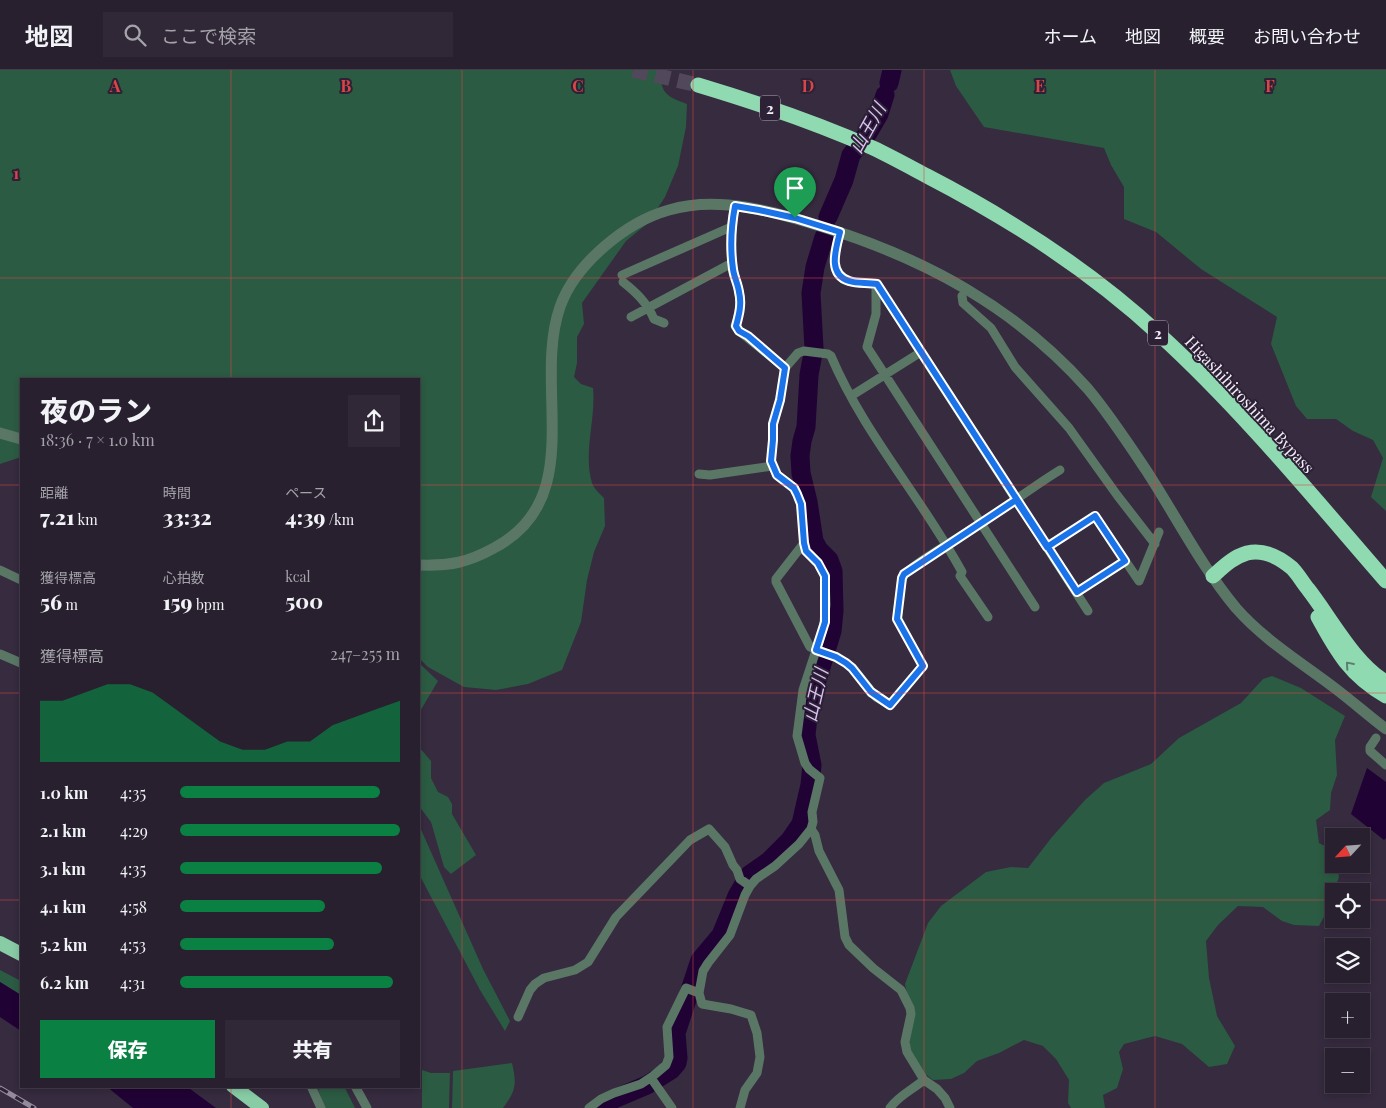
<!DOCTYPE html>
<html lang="ja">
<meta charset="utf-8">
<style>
body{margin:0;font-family:"Playfair Display","Noto Sans JP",serif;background:#302837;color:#f1f3f6;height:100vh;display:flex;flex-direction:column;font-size:19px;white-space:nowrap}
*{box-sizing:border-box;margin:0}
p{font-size:16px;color:#a5a3aa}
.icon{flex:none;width:28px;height:28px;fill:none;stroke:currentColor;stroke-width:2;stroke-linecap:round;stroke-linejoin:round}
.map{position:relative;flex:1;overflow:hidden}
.side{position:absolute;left:20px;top:308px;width:400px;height:710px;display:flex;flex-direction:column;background:#28202f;border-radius:0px;box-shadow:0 2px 8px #0003,0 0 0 1px #443e4b}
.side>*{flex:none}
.needle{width:32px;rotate:244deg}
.controls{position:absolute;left:1325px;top:758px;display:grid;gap:10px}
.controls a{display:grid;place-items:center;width:45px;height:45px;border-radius:0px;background:#28202f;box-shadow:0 2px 8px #0003,0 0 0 1px #443e4b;font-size:25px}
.pin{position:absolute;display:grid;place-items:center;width:42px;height:42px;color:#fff;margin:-51px -21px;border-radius:50% 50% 50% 0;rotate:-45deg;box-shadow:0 0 5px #0007}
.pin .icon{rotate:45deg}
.round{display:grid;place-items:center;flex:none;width:52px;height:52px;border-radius:0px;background:#302837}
.overview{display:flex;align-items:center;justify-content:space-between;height:85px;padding:0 20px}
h1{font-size:28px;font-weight:800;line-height:38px}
.stats{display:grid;grid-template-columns:repeat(3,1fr);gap:8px;height:85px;padding:5px 20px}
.stats div{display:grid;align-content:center}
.stats b{font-size:21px;font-weight:800}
.stats small{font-size:14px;font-weight:400}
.stats p{font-size:14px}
.chart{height:140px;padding:10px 20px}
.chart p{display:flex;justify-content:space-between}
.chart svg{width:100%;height:90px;margin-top:5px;fill:#0b8043;opacity:.7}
.primary-button{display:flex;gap:10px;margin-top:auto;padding:10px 20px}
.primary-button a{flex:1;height:58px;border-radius:0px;background:#0b8043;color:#fff;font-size:20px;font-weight:800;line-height:58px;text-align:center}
.primary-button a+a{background:#302837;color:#f1f3f6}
ul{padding:0 20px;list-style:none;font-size:16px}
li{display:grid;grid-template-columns:80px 60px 1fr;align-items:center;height:38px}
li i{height:12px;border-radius:6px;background:#0b8043}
header{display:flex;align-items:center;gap:30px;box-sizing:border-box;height:70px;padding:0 25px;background:#28202f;border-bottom:1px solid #443e4b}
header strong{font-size:24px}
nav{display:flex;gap:28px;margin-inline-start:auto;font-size:18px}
.search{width:350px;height:45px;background:#302837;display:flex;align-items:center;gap:12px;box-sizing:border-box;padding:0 18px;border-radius:0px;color:#a5a3aa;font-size:19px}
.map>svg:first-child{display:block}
.green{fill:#2b5b42}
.water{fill:#210235}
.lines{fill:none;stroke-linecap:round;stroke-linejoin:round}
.river{stroke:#210235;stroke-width:19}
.motorway-tunnel{stroke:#52485b;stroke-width:15;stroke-dasharray:15 8;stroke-linecap:butt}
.minor{stroke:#5a7766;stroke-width:9}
.tertiary{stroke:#5a7766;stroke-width:11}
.trunk{stroke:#88cca6;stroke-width:14}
.motorway{stroke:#8fdab0;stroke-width:15}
.rail-casing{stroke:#938b9b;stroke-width:5}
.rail{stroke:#2c2135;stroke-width:3;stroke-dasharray:9;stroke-linecap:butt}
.oneway{stroke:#5e7e72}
.route-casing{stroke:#fff;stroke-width:10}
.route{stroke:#1a73e8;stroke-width:6}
.grid{fill:none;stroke:#da4648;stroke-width:1;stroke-opacity:0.55}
.labels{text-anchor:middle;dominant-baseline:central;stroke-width:4;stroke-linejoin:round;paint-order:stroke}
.shield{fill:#2c2135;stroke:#b7b0bf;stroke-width:1}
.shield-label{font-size:15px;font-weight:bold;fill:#f3edfa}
.street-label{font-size:16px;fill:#f3edfa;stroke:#2c2135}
.water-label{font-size:18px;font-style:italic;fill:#dbc1f4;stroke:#2c2135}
.grid-label{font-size:16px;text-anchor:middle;font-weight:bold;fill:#da4648;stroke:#2c2135;stroke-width:4;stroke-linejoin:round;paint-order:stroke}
</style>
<header>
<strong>地図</strong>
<div class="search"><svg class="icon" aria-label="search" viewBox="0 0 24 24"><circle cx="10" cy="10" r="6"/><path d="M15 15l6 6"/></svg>ここで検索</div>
<nav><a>ホーム</a><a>地図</a><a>概要</a><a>お問い合わせ</a></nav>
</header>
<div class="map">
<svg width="1386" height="1038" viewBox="0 0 1386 1038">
<rect width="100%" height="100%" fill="#362b3f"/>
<path class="green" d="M 0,0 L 660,0 C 661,24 666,26 687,34 L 686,57 L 678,96 L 665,127 L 648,153 L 626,171 L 582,233 L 584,254 L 577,267 L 577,293 L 574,307 L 581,314 L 593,318 C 596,350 583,382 592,413 C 594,419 600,424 604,428 L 605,456 L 594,482 L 587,510 L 581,552 L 562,600 L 528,614 L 496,620 L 464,617 L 428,597 L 419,588 L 419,309 L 21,309 L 21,387 L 0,394 Z
M 950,0 L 1386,0 L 1386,441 L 1371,427 L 1383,388 L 1373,370 L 1353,361 L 1336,349 L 1307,349 L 1296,336 L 1271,274 L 1277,247 L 1201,199 L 1156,162 L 1124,149 L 1124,117 L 1111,95 L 1104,78 L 984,57 L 956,16 Z
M 419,593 L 438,611 L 419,643 Z
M 1272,606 L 1301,618 L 1345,646 L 1335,670 L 1337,705 L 1331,723 L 1330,740 L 1316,750 L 1319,773 L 1334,781 L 1334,794 L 1337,794 L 1339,807 L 1327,841 L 1319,856 L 1294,855 L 1282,851 L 1263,837 L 1238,836 L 1218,855 L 1206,871 L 1209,908 L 1217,946 L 1235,976 L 1227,994 L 1209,997 L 1182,974 L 1155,966 L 1124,974 L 1119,982 L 1123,999 L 1117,1018 L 1103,1025 L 1105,1038 L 1071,1038 L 1068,1033 L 1069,1010 L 1056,989 L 1043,976 L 1024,970 L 999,983 L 977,991 L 964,1003 L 951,1009 L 933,1010 L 914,995 L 909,981 L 912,947 L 905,914 L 928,853 L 941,836 L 986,802 L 1011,797 L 1028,798 L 1052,767 L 1085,730 L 1104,713 L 1151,694 L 1179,668 L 1241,633 L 1263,609 Z
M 419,677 L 431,691 L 431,708 L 438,722 L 448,727 L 452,734 L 452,744 L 476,785 L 451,804 L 444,797 L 431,752 L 419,736 Z
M 419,755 L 483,899 L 510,951 L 505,961 L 480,920 L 419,804 Z
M 0,900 L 21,911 L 21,925 L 0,912 Z
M 512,993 C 517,1014 516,1021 503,1038 L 452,1038 L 453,1001 Z
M 422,1000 L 431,1003 L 450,1003 L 449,1038 L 422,1038 Z
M 325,1016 L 344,1016 L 355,1038 L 325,1038 L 318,1020 Z"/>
<path class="water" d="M 1367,698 L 1386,712 L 1386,768 L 1384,770 L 1351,744 Z
M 0,912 L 21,925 L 21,961 L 0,947 Z
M 106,1016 L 186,1016 L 216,1038 L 133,1038 Z"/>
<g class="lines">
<path class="river" d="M 889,13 L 892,0
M 828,147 L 844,110 L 851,85 L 868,63 L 879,44 L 885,25
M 599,1038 L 614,1029 L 647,1015 L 671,1000 L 677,993 L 678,988 L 676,963 L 700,890 L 721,865 L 737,826 L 749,805 L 769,791 L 790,770 L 801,754 L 810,715 L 812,695 L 806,665 L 809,637 L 832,561 L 834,541 L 833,501 L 829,490 L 819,480 L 814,471 L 808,432 L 801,403 L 800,386 L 802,371 L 806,357 L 809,305 L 814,278 L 811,223 L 815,197 L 824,167"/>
<path class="motorway-tunnel" d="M 633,0 L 698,15"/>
<path class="minor" d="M 735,137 C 730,157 730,178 733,199 C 734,207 738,214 739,222 C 742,234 739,245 735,256 L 739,261 L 785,298
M 840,163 C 836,179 827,204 849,211 C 858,214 868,212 877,215 L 1088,541
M 622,205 L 731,157
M 623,212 C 637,223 647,233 654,249 L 664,253
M 876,214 L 876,244 L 867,277 L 1035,537
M 962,226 L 963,233 L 991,258 L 1015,297 L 1069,358 L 1117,425 L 1155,474
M 631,247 L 732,193
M 851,326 L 921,282
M 699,404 L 710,405 L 773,396
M 1047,477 L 1095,446 L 1139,511 L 1159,462
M 0,500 L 21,510
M 1077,522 L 1125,491
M 988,547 L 960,506 L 962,502 C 922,428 864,364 831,286 L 828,284 L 804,281 L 798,283 L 785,298 L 780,330 L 773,354 L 773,370 L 771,391 L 777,405 L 794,418 L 797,424 L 801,434 L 804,473 L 776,509 L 776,512 L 810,577 L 836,587 L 846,593 L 853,598 L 876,627 L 890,635 L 923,596 L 897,549 L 902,508 C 908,496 968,462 983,452 C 1009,435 1034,416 1060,400
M 0,584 L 21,593
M 1376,668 L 1370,677 L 1370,681 L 1386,695
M 811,759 L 815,765 L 819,781 L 839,820 L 845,867 L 849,875 L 873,898 L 901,920 L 910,938 L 911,944 L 905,972 L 907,982 L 924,1010 L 937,1019 L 945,1028 L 950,1038
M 699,923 L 703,901 L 708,893 L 730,865 L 745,825 L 750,816 L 756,809 L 775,796 L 799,774 L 811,759 L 813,752 L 812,742 L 820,708 L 809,699 L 805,693 L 797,666 L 803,620 L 823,559 L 826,535 L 825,506 L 818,493 L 806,481 L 804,473
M 518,947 L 530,920 L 535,914 L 544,908 L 575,900 L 588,892 L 616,847 L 690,770 L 709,759 L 725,777 L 733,795 L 737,800 L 740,809 L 750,816
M 651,1008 L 672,1038
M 311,1016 L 321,1038
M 355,1016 L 367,1038
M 589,1038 L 601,1029 L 614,1023 L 641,1014 L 653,1006 L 666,995 L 669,987 L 667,957 L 686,918 L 699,923 L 702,934 L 731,939 L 751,945 L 757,963 L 760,987 L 757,1003 L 745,1020 L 740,1038
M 890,1038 C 897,1027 913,1019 924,1010"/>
<path class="tertiary" d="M 0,363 L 21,369
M 419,495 C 449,496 467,493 494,478 C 589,428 532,317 560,237 C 575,194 626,152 669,140 C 719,125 775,142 823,157 C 926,189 1016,238 1088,319 C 1109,344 1128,373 1146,400 C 1176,446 1201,496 1236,538 C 1264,570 1302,593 1336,619 C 1353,632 1369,646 1386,659"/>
<path class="trunk" d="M 0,873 L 21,884
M 233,1016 L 262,1038"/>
<path class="motorway" d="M 698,15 C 758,33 817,53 873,78 C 892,87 910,97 927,106 C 1010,149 1091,201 1160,265 C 1242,340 1313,427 1386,511
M 1213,506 C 1223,497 1233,487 1247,483 C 1264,479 1279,487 1292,498 C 1298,504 1303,513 1308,519 C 1330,547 1355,595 1386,612
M 1318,547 C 1337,582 1350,605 1386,626"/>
<defs>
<path id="rail" d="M 0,1018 L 34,1038"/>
</defs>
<use href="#rail" class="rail-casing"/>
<use href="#rail" class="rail"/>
</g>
<defs><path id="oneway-chevron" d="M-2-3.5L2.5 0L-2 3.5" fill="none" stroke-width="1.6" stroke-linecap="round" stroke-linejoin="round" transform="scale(1.25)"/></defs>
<use class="oneway" href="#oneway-chevron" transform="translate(1349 595) rotate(-131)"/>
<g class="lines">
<defs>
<path id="route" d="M 795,148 L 759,140 L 735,136 C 731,157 730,178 733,199 C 734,207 738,214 739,222 C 742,234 739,245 736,256 L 739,261 L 748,266 L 785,298 L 780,330 L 773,354 L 773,370 L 771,391 L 777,405 L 794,418 L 797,424 L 801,434 L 804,473 L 806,481 L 818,493 L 825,506 L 825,552 L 816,580 L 836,587 L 846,593 L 852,598 L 871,622 L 890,635 L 923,596 L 897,549 L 902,508 L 904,504 L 1016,430 L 1047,477 L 1095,446 L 1125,491 L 1077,522 L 877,214 C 868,212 858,214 849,211 C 827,204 836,179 840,162 L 795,148"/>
</defs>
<use href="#route" class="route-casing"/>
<use href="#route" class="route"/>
</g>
<path class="grid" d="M 231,0 L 231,309M 462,0 L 462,1038M 693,0 L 693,1038M 924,0 L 924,1038M 1155,0 L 1155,1038M 0,208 L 1386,208M 0,415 L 21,415M 419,415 L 1386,415M 0,623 L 21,623M 419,623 L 1386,623M 0,830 L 21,830M 419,830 L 1334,830M 1361,830 L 1386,830M 231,1016 L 231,1038"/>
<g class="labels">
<g class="shield">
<rect x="760" y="25.5" width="20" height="25" rx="4"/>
<rect x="1148" y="250.5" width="20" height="25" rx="4"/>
</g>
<g class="shield-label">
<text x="770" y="38">2</text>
<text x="1158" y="263">2</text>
</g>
<g class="street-label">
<text transform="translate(1250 334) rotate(47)">Higashihiroshima Bypass</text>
</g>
<g class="water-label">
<text transform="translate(867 58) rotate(-61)">山王川</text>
<text transform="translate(815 625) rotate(-77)">山王川</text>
</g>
</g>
<g class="grid-label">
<text x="115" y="22">A</text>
<text x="346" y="22">B</text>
<text x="578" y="22">C</text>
<text x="808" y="22">D</text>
<text x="1040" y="22">E</text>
<text x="1270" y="22">F</text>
<text x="16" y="109">1</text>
</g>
</svg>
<div class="controls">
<a><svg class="needle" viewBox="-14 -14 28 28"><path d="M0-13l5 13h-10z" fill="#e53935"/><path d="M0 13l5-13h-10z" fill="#a5a3aa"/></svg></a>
<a><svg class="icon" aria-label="locate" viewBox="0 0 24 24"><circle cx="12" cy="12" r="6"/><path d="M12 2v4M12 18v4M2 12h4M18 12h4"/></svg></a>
<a><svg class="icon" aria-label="layers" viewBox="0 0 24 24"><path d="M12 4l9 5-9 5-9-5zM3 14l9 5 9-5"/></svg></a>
<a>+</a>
<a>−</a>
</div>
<div class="pin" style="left:795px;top:148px;background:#1e9e55"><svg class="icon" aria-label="arrive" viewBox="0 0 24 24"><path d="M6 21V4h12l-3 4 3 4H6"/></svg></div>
<section class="side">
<div class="overview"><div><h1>夜のラン</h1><p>18:36 · 7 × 1.0 km</p></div><a class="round"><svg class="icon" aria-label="share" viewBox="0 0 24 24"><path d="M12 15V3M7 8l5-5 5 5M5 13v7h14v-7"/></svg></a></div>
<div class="stats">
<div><p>距離</p><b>7.21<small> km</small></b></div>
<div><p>時間</p><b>33:32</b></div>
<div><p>ペース</p><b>4:39<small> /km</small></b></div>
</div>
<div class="stats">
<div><p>獲得標高</p><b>56<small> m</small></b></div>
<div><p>心拍数</p><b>159<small> bpm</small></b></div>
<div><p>kcal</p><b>500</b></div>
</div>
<div class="chart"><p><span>獲得標高</span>247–255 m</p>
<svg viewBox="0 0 160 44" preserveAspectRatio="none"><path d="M0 44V14L10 14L20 10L30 6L40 6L50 10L60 18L70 26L80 34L90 38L100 38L110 34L120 34L130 26L140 22L150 18L160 14V44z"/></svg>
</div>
<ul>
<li><b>1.0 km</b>4:35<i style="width:91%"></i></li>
<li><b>2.1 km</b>4:29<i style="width:100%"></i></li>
<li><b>3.1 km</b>4:35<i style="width:92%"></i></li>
<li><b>4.1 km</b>4:58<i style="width:66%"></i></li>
<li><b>5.2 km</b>4:53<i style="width:70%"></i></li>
<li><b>6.2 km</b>4:31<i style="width:97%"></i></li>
</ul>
<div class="primary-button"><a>保存</a><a>共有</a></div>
</section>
</div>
